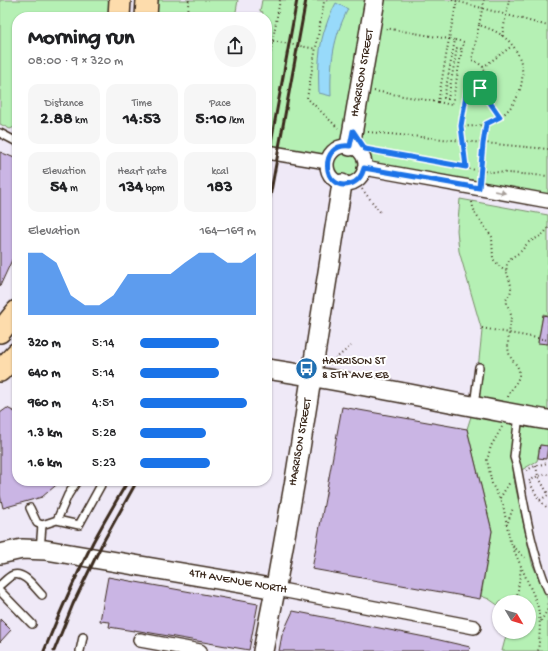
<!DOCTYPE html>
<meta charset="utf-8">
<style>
body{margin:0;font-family:"Gochi Hand",sans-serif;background:#f6f6f6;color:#202124;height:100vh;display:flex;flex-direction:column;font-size:15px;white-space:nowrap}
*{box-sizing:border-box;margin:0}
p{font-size:13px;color:#757577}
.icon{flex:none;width:22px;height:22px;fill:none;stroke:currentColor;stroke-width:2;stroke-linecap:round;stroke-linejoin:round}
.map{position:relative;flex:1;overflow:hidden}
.details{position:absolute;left:12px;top:12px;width:260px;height:474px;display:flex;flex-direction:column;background:#fff;border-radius:16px;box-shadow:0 1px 3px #0004}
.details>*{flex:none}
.needle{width:26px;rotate:128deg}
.fabs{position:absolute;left:492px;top:595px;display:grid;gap:8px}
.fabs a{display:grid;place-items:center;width:44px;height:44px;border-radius:50%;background:#fff;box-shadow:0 1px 3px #0004;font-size:20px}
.pin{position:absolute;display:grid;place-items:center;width:34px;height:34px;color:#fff;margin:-17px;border-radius:8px;box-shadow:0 2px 6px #0006}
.round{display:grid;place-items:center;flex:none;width:42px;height:42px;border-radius:21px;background:#f6f6f6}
.summary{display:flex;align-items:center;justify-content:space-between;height:68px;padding:0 16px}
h1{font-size:22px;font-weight:700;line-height:30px}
.stats{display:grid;grid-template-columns:repeat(3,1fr);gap:6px;height:68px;padding:4px 16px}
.stats div{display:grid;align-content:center;border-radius:10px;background:#f6f6f6;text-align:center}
.stats b{font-size:17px;font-weight:700}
.stats small{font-size:11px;font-weight:400}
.stats p{font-size:11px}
.chart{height:112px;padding:8px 16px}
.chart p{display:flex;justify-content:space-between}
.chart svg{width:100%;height:72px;margin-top:4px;fill:#1a73e8;opacity:.7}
ul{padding:0 16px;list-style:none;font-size:13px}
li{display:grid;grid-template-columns:64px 48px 1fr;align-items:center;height:30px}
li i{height:10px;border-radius:5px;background:#1a73e8}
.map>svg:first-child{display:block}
.green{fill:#b5f0b4;stroke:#788d69}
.water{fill:#98dafa;stroke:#7394a2}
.building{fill:#cab5e4;stroke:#3b2a1e}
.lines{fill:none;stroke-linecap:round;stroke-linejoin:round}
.lane-casing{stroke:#3b2a1e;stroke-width:10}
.street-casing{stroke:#3b2a1e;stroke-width:16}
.secondary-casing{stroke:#3b2a1e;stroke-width:22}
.primary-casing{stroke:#3b2a1e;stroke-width:24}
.path{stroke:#3b2a1e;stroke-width:2;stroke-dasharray:1 3;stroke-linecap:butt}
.lane{stroke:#fff;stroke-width:7}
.street{stroke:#fff;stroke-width:13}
.secondary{stroke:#fff;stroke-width:19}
.primary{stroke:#fddcac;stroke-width:21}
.rail{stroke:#3b2a1e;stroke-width:3}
.oneway{fill:#a79f9a}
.route-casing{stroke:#fff;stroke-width:8}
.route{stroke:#1a73e8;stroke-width:5}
.labels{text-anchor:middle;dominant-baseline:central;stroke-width:4;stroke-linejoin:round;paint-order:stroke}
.street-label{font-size:12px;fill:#3b2a1e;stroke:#fff}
.poi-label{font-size:12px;fill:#3b2a1e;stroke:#fff;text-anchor:start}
</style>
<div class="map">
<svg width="548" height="651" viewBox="0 0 548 651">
<rect width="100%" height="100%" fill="#efe9f7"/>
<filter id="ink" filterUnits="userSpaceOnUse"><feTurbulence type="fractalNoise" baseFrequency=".025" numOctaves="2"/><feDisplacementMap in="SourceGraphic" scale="8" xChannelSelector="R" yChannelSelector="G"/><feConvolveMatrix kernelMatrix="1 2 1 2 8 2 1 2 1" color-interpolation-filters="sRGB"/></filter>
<g filter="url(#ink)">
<path class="green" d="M 0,0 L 112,0 L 111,17 L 17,17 L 17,126 L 10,129 L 0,124 Z
M 147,0 L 238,0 L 235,17 L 146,17 Z
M 262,0 L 548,0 L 548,201 L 362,174 C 352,191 329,185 327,165 L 267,152 L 267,17 L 261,17 L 263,12 L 260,11 Z
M 460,199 L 548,215 L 548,315 L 543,314 L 538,342 L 548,344 L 548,446 L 540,445 L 537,461 L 513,475 L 532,563 L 548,600 L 548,651 L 502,651 L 507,632 L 529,632 L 529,602 L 499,602 L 499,606 L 489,599 L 481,596 L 492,531 L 467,429 L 474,407 L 482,331 L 459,251 L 457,230 Z"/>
<path class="water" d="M 336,3 L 348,9 C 333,38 330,63 331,96 L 319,93 C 318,69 318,45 327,23 C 329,16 333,9 336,3 Z"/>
<path class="building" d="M 0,152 L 17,159 L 17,249 L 0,286 Z
M 543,315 L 548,316 L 548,344 L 538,343 Z
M 342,407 L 467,429 L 492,531 L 480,599 L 312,569 Z
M 7,408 L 17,413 L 17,481 L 61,481 L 42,497 L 3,508 L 0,495 L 0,413 Z
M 540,445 L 548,446 L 546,459 L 538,458 Z
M 108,577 L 258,604 L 249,650 L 134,630 L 134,631 L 109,627 L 110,622 L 100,621 Z
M 293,611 L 435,639 L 470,647 L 469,651 L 279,651 L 282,635 Z
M 0,619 L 11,630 L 0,642 Z"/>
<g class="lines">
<defs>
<path id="lane" d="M 0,133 L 17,142
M 474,406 L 479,367
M 519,415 L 514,457 L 517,467 C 525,508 531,551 548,590
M 30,508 L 37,523 L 42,525
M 57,520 L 68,495 L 77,481
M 40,550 L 42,525 L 57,520 L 79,525 L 101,485 L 101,481
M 0,585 C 4,582 8,577 13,575 C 24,571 35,588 42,595
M 0,591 L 32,624
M 80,651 L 83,637"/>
<path id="street" d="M327 165a19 19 0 1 1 38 0a19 19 0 1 1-38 0Z
M 267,152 L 327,162
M 364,168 L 548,201
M 276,589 L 474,627
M 140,640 L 200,651"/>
<path id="secondary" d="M 350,146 L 375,0
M 267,369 C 361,383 454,404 548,420
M 0,554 L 22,549 L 46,550 L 276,589
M 263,651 L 278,575 L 295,480 L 342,184"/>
<path id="primary" d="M 119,17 L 120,0
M 146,17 L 147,0
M 0,332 L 17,311
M 0,371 L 17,353"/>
</defs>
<use href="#lane" class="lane-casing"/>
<use href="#street" class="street-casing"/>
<use href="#secondary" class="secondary-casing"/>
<use href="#primary" class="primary-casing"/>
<path class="path" d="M 327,0 L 324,2 L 307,98 L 338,128
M 452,0 L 548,26
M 186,17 L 189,0
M 502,36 L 509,0
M 455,40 L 464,42 L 462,49
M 273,41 L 316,49
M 483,67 L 512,46
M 267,72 L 280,0
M 480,88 L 500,117
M 374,91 L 438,102 L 449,39 L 385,28
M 438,102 L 452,105 L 462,49 L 457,48 L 448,99 L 444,98 L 455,40 L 449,39 L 457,1
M 461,126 L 467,90 C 482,90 490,81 483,67 L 477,62 L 472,60 L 479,25
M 368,132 L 548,149
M 364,147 L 365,149 L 481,171 L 548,176
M 466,167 L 461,126 C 472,127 483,126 493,121 C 525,106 534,60 504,37 C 497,31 488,28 479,25 L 484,0
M 480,177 L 483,144 L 486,124
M 362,189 L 381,213
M 472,202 L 473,207 L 476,215 L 492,237 L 493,259 L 501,268 L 506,271
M 482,328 L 548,340
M 329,364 L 351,346
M 508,397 C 510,389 518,383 519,375 C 520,364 511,362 509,353 C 506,341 511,327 511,315 C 510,310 507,306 506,300 C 508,297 511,293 511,289 C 512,280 503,272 508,262 C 511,257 516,255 520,252 C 524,249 526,243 531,241 C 538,237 543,236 548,228
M 502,427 L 491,446 L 487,460 L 492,484 L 503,505 L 510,541 L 537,603 C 541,620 540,634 538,651
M 536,466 L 538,476 L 548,494
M 526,470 L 538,465 L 548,463
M 529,481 L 538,476 L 548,474
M 530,483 L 538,498 L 548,509
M 500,498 L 510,482
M 540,500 L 548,495
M 508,522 L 513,508
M 513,546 L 525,558
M 516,602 L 518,590 L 521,568
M 541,621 L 548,609"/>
<use href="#lane" class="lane"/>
<use href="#street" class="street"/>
<use href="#secondary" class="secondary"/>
<use href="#primary" class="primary"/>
<path class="rail" d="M 267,164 L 297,0
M 267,213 L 306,0
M 44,651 C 59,614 75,578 93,542 C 104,522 116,501 128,481
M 54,651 L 73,604 L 102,544 L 137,481"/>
</g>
<defs><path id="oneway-solid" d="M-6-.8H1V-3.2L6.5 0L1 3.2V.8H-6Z"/></defs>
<use class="oneway" href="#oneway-solid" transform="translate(500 192) rotate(10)"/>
</g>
<g class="lines" filter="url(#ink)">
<defs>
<path id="route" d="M 480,88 L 500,117 L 486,124 L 483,144 L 479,188 L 364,168 C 362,176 358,182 350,184 C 322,192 318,142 350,146 L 353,131 L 365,149 L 466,167 L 461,126 L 467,90 Z"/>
</defs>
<use href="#route" class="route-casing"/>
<use href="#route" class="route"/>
</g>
<defs>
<symbol id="bus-disc" viewBox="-11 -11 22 22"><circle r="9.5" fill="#1f6fb2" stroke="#fff"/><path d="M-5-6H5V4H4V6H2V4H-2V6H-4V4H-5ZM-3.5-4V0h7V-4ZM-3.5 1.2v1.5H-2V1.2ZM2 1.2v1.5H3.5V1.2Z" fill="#fff"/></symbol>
</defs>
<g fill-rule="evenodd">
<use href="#bus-disc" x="294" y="356" width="25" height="25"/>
</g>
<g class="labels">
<g class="street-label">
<text transform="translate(363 73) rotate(-80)">HARRISON STREET</text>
<text transform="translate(301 442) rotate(-80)">HARRISON STREET</text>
<text transform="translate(238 582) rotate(10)">4TH AVENUE NORTH</text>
</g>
<g class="poi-label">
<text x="322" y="362">HARRISON ST<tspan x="322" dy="14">&amp; 5TH AVE EB</tspan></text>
</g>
</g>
</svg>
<div class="fabs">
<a><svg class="needle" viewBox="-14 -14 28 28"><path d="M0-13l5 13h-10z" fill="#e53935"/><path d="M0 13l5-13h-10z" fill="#757577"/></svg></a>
</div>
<div class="pin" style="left:480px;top:88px;background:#1e9e55"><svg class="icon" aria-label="arrive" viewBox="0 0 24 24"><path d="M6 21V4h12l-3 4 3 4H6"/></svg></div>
<section class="details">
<div class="summary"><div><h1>Morning run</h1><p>08:00 · 9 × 320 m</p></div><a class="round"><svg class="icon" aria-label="share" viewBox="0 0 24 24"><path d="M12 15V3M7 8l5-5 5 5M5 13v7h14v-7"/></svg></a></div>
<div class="stats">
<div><p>Distance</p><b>2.88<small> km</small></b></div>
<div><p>Time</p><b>14:53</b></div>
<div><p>Pace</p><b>5:10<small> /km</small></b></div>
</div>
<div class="stats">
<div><p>Elevation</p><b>54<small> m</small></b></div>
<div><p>Heart rate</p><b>134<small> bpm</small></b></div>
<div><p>kcal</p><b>183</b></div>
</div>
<div class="chart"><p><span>Elevation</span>164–169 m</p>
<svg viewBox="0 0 160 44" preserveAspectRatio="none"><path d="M0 44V6L10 6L20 12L30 32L40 38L50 38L60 32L70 19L80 19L90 19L100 19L110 12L120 6L130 6L140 12L150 12L160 6V44z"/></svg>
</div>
<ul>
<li><b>320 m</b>5:14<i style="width:68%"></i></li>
<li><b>640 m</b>5:14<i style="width:68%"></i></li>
<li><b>960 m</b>4:51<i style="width:92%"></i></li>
<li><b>1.3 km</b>5:28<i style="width:57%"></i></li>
<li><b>1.6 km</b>5:23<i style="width:60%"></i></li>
</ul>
</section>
</div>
